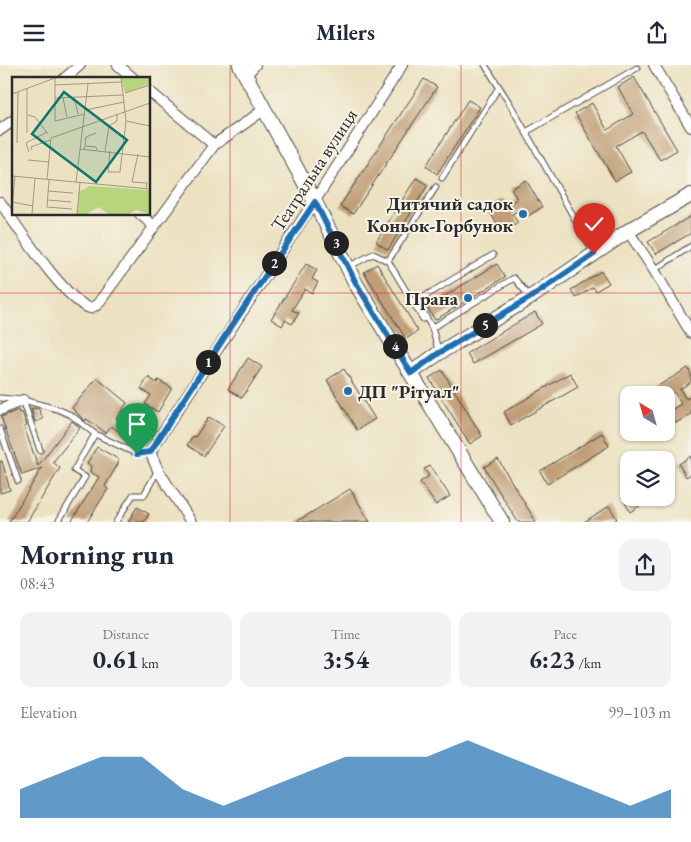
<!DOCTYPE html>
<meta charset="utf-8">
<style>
body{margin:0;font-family:"EB Garamond",serif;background:#f2f2f3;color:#1f2937;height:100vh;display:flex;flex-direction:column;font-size:19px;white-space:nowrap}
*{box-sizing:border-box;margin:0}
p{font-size:16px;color:#747a83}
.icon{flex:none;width:28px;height:28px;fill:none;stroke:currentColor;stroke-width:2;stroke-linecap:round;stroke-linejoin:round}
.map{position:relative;height:457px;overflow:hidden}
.sheet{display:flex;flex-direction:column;background:#fff;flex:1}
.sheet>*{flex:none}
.needle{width:32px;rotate:323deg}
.tools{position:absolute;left:620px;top:321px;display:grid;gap:10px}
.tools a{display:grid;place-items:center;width:55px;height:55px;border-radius:10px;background:#fff;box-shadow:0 1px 4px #0004;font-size:25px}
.pin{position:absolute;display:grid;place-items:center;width:42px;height:42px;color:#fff;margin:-51px -21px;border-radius:50% 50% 50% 0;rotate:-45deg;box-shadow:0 0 5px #0007}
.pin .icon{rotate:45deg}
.km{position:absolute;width:25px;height:25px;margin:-12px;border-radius:50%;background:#222;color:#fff;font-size:14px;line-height:25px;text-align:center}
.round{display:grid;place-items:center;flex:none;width:52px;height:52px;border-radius:15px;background:#f2f2f3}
.head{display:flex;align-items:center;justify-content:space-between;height:85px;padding:0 20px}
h1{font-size:28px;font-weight:700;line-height:38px}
.figures{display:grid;grid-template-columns:repeat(3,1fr);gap:8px;height:85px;padding:5px 20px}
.figures div{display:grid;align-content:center;border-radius:12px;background:#f2f2f3;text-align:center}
.figures b{font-size:25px;font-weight:700}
.figures small{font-size:14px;font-weight:400}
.figures p{font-size:14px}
.chart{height:140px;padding:10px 20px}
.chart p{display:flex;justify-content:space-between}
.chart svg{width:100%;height:90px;margin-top:5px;fill:#1f6fb2;opacity:.7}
header{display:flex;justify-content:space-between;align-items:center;height:65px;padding:0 20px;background:#fff;font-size:22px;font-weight:700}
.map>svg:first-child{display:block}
.building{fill:#c09e76}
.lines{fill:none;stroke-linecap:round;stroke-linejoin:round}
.lane-casing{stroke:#484642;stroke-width:7}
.street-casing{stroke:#484642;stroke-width:12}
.secondary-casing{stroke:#484642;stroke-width:16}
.lane{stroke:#fff;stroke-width:5}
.street{stroke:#fff;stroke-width:10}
.secondary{stroke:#fff;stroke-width:14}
.route-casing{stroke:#fff;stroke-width:10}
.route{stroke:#1f6fb2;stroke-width:6}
.grid{fill:none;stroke:#d62828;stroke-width:1;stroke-opacity:0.55}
.poi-dot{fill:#1f6fb2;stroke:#f7f3e8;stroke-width:2}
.labels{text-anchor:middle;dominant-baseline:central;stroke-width:4;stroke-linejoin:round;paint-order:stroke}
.street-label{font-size:19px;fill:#2b2b2b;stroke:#f7f3e8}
.poi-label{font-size:19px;font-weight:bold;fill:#2b2b2b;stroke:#f7f3e8;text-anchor:end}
.inset-road{fill:none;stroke:#9f9985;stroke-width:1}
.view{fill:#0f766e;fill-opacity:0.15;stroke:#0f766e;stroke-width:2.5}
.inset-edge{fill:none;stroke:#2b2b2b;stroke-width:2.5}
</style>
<header><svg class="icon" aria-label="menu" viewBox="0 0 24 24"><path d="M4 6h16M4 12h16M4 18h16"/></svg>Milers<svg class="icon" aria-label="share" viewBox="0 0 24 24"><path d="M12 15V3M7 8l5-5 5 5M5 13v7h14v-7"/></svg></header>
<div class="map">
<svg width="691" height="457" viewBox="0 0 691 457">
<rect width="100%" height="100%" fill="#f7f3e8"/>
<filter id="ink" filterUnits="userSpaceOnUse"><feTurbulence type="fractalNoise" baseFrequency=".02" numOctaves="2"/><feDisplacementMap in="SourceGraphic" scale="10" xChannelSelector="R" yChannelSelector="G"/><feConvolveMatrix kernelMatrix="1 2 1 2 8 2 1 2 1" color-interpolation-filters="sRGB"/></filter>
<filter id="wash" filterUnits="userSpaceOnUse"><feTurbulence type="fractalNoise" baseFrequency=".0096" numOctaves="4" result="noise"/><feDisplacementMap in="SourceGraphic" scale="20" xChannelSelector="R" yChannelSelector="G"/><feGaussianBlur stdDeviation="1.12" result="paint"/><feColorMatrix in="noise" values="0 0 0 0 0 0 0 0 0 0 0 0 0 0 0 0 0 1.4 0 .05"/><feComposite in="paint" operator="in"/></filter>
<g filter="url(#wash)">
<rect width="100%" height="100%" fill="#ece2c1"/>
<g id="blocks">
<path class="building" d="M 634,12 L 677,85 L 660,95 L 642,66 L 616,81 L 631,107 L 615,116 L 575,48 L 592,38 L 607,65 L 633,49 L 618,22 Z
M 424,14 L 437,22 L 353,149 L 340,141 Z
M 468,35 L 480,42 L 437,109 L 426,101 Z
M 416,113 L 428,120 L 388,185 L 376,177 Z
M 526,115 L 542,142 L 528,151 L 523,143 L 512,149 L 518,158 L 503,168 L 487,143 L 502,134 L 506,141 L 517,134 L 511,124 Z
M 691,151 L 691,168 L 656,189 L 648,177 Z
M 306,199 L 317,205 L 312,214 L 318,217 L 312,228 L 305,224 L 292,245 L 299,248 L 292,259 L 285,255 L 282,261 L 271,254 Z
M 377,199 L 418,266 L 406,274 L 364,207 Z
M 497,199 L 505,212 L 435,255 L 427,242 Z
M 601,206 L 609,218 L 596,226 L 593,222 L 576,233 L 571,225 Z
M 535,247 L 542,259 L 473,299 L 467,288 Z
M 248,293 L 262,302 L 242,333 L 228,324 Z
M 688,303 L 691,309 L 691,317 L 680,324 L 686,334 L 691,331 L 691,349 L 676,358 L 669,346 L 681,339 L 674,327 L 668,330 L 656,330 L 653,324 Z
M 344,304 L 375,354 L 357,365 L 327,315 Z
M 442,305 L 482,371 L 470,379 L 429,313 Z
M 570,308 L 578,322 L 511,360 L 504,347 Z
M 148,312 L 157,318 L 158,315 L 172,323 L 158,347 L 145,339 L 151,330 L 141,324 Z
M 97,313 L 127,338 L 116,353 L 141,372 L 136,379 L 111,361 L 106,368 L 91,357 L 86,354 L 85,356 L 72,343 Z
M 34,343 L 39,344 L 43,354 L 35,357 L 31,344 Z
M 18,345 L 19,348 L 22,347 L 27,361 L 24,362 L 38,401 L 72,356 L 80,363 L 53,397 L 60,403 L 27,457 L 9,457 L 42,403 L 22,410 L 1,352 Z
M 209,352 L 224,361 L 204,391 L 187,380 L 193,371 L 195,372 Z
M 602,368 L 609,381 L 547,419 L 540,406 Z
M 97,382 L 118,394 L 118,399 L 105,421 L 108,424 L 87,457 L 71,457 L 99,412 L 90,407 L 91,401 L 87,398 Z
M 691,391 L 691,409 L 686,412 L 679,399 Z
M 498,394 L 536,457 L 518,457 L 484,402 Z
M 0,396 L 2,396 L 10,425 L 0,428 Z
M 430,401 L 450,431 L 436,440 L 420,417 L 429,411 L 424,404 Z
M 350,424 L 370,457 L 296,457 Z
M 622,432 L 653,432 L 630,447 Z
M 609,441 L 617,454 L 612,457 L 584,457 Z
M 137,442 L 149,449 L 144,457 L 128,457 Z"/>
</g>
</g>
<g filter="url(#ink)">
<use href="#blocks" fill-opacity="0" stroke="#484642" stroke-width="1"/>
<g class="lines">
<defs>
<path id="lane" d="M 485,0 L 510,39 L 594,188
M 526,67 L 637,3
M 442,113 L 499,22
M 348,202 L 373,189 L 388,196
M 654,205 L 691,181
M 423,254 L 388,196 L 436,122
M 432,263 L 417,236 L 493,190
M 439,288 L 432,263 L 514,213 L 530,232
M 0,333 L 23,335 L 57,344 L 71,350 L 95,369 L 137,389 L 150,387
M 23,335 L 40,385
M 0,364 L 18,416
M 58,457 L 85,412 L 74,405 L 95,369
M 116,457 L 133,430 L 144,430 L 158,405"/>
<path id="street" d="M 118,0 L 134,14
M 654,0 L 691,62
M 246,10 L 255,0
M 64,14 L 80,0
M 149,26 L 214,80
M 0,65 L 14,55
M 0,137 C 18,162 64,235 90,243 L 97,240 L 214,80 L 265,44
M 140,149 L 154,161
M 628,166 L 654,205 L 691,268
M 0,345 L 23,335
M 191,457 L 158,405 L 150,387 C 234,258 320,130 402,0"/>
<path id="secondary" d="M 240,0 L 315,137 L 356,219 L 502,457
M 411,308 L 439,288 L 531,232 L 628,166 L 691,130"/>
</defs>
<use href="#lane" class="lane-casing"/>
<use href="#street" class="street-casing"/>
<use href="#secondary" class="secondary-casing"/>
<use href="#lane" class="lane"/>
<use href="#street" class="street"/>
<use href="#secondary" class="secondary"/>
</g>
</g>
<g class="lines" filter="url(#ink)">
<defs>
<path id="route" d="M 137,389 L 150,387 L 227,268 L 315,137 L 356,218 L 411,308 L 439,288 L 531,232 L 594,189"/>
</defs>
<use href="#route" class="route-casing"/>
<use href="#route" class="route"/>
</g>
<path class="grid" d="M 230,0 L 230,457M 461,0 L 461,457M 0,228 L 691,228"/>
<g class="poi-dot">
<circle cx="523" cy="149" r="5"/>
<circle cx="468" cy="233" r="5"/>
<circle cx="348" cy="326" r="5"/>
</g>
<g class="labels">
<g class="street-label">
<text transform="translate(314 105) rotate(-57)">Театральна вулиця</text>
</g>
<g class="poi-label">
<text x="513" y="138">Дитячий садок<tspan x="513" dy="22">Коньок-Горбунок</tspan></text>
<text x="458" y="233">Прана</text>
<text x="358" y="326" text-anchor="start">ДП "Рітуал"</text>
</g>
</g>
<g transform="translate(12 12)">
<rect width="138" height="138" fill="#ece2c1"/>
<path d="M 109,0 L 137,0 L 137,7 L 113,16 ZM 77,109 L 137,113 L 137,137 L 124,133 L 117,137 L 96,137 L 87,130 L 74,137 L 65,137 L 67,115 Z" fill="#b6d57c"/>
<path class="inset-road" d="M 43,0 L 43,44 L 73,37M 43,8 L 109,5M 113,16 L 138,8M 0,17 L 43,1M 62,20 L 66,37M 43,21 L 112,18M 51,21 L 55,40M 74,33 L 112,25M 16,38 L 23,40 L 36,57M 114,44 L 138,49M 15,56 L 15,11M 5,66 L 6,15M 73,68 L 74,60 L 84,56M 68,72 L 138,80M 72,72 L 73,69 L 84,70 L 85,73M 20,73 L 19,70 L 38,63M 93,74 L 97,49 L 105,44 L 105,37M 98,74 L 96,95 L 108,95 L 114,44 L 109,0M 17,75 L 14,66 L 35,55M 126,77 L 120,105 L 135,106 L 134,112M 16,83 L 37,85M 0,99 L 138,112M 35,102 L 39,61 L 138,26M 37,103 L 35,130 L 60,132M 64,105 L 76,7M 36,114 L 61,116M 36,123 L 59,125M 0,125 L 21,129M 0,130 L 3,99M 20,137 L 23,101M 65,137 L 68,106"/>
<path class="view" d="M 52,15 L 115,63 L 84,105 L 20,57 Z"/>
<rect width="138" height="138" class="inset-edge"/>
</g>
</svg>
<div class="tools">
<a><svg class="needle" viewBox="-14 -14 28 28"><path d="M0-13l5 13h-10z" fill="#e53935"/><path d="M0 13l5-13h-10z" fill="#747a83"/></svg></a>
<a><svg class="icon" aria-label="layers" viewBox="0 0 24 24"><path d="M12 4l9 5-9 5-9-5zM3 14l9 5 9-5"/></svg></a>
</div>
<div class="pin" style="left:137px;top:389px;background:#1e9e55"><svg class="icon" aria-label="arrive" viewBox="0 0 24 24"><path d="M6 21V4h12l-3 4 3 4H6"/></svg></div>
<div class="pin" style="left:594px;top:189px;background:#d93025"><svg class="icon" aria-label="check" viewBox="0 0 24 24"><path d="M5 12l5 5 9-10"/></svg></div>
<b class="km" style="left:208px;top:297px">1</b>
<b class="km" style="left:274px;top:198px">2</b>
<b class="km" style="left:336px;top:178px">3</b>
<b class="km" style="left:395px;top:281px">4</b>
<b class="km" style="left:485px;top:260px">5</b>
</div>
<section class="sheet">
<div class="head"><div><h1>Morning run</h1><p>08:43</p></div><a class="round"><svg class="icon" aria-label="share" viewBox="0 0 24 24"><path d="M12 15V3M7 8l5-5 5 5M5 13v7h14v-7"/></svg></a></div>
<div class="figures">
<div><p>Distance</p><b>0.61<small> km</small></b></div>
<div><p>Time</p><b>3:54</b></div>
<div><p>Pace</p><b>6:23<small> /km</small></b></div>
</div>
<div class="chart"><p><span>Elevation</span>99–103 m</p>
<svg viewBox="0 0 160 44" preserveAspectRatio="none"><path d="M0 44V30L10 22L20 14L30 14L40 30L50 38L60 30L70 22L80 14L90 14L100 14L110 6L120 14L130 22L140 30L150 38L160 30V44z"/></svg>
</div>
</section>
